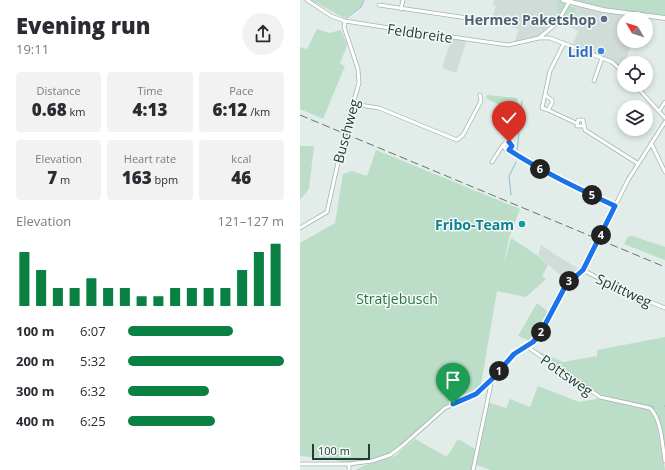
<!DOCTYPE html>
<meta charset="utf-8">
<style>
body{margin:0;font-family:"Open Sans",sans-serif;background:#f2f2f3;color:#2b2b33;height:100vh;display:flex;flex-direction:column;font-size:15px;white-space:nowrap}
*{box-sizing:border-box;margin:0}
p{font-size:13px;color:#7c7c81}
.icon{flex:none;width:22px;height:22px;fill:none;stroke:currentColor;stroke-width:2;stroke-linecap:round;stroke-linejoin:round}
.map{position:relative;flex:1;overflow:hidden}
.side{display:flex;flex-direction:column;background:#fff;width:300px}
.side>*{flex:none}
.needle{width:26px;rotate:309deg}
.buttons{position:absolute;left:317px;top:12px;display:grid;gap:8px}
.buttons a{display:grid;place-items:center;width:36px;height:36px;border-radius:50%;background:#fff;box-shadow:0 2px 6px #0003;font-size:20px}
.scale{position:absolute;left:12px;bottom:10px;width:58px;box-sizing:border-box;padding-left:4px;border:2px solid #233d38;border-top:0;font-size:11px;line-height:14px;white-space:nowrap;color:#233d38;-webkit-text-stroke:3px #f3f9f6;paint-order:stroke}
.pin{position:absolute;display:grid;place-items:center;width:34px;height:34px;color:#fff;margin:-41px -17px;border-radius:50% 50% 50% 0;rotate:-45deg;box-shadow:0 0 4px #0007}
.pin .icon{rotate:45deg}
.km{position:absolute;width:20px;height:20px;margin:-10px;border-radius:50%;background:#222;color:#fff;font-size:11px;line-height:20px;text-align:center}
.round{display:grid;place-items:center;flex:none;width:42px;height:42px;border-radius:21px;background:#f2f2f3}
.summary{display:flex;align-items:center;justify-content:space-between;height:68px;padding:0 16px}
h1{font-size:22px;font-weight:800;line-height:30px}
.metrics{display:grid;grid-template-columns:repeat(3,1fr);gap:6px;height:68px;padding:4px 16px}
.metrics div{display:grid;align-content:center;border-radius:4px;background:#f2f2f3;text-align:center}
.metrics b{font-size:17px;font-weight:800}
.metrics small{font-size:11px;font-weight:400}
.metrics p{font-size:11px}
.chart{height:112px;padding:8px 16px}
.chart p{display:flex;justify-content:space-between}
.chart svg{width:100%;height:72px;margin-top:4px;stroke:#0b8043;stroke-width:6}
ul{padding:0 16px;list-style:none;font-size:13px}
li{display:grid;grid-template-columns:64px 48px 1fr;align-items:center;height:30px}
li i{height:10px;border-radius:5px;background:#0b8043}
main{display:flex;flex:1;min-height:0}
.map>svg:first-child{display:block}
.built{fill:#d0dcd8}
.green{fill:#bcddc7}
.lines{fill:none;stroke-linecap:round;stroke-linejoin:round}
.stream{stroke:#8cc0d0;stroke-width:1}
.street-casing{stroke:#a5b4b0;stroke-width:4.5}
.secondary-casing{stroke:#a1b7b1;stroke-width:5.5}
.street{stroke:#fff;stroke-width:3}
.secondary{stroke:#fff;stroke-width:4}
.rail{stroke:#5d7873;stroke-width:1;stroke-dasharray:8 4;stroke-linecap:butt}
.route-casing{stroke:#fff;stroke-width:8}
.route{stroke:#1a73e8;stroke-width:5}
.service-dot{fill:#5c6f8a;stroke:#f3f9f6;stroke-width:1.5}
.shop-dot{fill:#3f7fe0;stroke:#f3f9f6;stroke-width:1.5}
.culture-dot{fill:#0f9aa8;stroke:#f3f9f6;stroke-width:1.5}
.labels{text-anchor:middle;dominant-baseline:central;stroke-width:3;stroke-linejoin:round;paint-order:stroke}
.service-label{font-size:14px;font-weight:bold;fill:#4e5e75;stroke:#f3f9f6;text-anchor:end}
.street-label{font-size:14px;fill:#233d38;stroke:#f3f9f6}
.shop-label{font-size:14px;font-weight:bold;fill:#366cbe;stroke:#f3f9f6;text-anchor:end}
.culture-label{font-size:14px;font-weight:bold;fill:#0d838f;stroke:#f3f9f6;text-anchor:end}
.park-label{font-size:14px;fill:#2e724e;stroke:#f3f9f6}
</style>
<main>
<section class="side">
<div class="summary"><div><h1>Evening run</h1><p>19:11</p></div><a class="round"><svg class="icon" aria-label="share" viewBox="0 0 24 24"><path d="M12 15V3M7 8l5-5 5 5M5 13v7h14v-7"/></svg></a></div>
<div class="metrics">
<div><p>Distance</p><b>0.68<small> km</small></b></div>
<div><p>Time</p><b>4:13</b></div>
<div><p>Pace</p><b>6:12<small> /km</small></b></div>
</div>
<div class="metrics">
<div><p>Elevation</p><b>7<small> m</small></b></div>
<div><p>Heart rate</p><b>163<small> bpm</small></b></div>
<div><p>kcal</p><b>46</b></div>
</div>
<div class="chart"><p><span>Elevation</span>121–127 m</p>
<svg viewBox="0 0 160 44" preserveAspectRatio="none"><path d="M5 44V11M15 44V22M25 44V33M35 44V33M45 44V27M55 44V33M65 44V33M75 44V38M85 44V38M95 44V33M105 44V33M115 44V33M125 44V33M135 44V22M145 44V11M155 44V6"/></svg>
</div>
<ul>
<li><b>100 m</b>6:07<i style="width:67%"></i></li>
<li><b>200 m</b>5:32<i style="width:100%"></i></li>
<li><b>300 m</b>6:32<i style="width:52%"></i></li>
<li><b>400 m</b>6:25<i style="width:56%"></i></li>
</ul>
</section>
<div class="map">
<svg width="365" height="470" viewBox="0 0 365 470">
<rect width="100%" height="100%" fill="#e2ece8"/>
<path class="built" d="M 194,0 L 257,0 L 259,17 L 257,23 L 239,38 L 213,45 L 219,30 L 192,18 L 196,6 L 193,4 Z
M 269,5 L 341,18 L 324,19 L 324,41 L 333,41 L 322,69 L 312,62 L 272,46 L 278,31 L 267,25 L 261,26 L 258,24 Z
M 152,37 L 167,40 L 156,73 L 142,68 Z
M 241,245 L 256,255 L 282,271 L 268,282 L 238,255 Z"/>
<path class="green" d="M 11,0 L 64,0 L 61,7 L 44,18 Z
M 257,0 L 269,2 L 259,17 Z
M 274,0 L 365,0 L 365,16 L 303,8 Z
M 269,6 L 275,8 L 272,16 L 259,23 Z
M 17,29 L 29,33 L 41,30 L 47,45 L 40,64 L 45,66 L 23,119 L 0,109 L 0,47 L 7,49 Z
M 187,95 L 218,98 L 216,114 L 186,98 Z
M 0,146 L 14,146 L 9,189 L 0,200 Z
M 76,150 L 220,209 L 209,238 L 203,267 L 211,238 L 237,255 L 248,265 L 242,276 L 246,279 L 226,297 L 197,291 L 180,390 L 176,394 L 145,408 L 90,455 L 77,460 L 45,463 L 32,459 L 0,456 L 0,243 L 35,223 L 43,174 L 52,171 L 67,176 Z
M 332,236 L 365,247 L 365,260 L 324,244 L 328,237 Z
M 237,303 L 251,314 L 242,331 L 233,342 L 218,336 Z
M 365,337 L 365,456 L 355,414 L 365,470 L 191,470 L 174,464 L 173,470 L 56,470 L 63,466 L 95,456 L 115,439 L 147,457 L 158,439 L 177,450 L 187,402 L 206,408 L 210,399 L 230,407 L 238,386 L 279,402 L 302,398 L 226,346 L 263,362 L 297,356 L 297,350 Z"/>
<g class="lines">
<path class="stream" d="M 45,19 L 61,7 L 64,0
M 217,152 L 222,101
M 211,195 L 209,176 L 216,162
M 312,398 L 354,407
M 364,406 L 365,406"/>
<defs>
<path id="street" d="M 7,0 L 31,16 L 45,21 L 96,29 L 208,45 L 239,38 L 250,38 L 312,62 L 324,73
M 79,5 L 174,19
M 101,9 L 103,0
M 239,38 L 257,23 L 269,2
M 294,81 L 302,58
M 335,85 L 365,118
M 245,95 L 252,100 L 252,103 L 248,110 L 242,108 L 250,71 L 264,43
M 53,104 L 79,108 L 157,140 L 163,135 L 181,101 L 180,95
M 248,110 L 276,123
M 359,111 L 365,102
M 283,126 L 277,126 L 278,120 L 283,120 L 285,130 L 337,163
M204 146a4 4 0 1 1 8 0a4 4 0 1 1-8 0Z
M 351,143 L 365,172
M 209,150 L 261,181 L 315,206
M 192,162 L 203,145
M 0,228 L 27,212 L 45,131 L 59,83 L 58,69 L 44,27 L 45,21
M 283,270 L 317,288 L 365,308
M 226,346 L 300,397 L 350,408 C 362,420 362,444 365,461
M 0,464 L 49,464 L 72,461 L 90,455 L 101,447 L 145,408 L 176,394 L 192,379 L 214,354 L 233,342 L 242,331 L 266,285 L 283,270 L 328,180 L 365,122
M 49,464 L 49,470
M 173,470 L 192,379"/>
<path id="secondary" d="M 263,0 L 303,10 L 365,18"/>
</defs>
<use href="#street" class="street-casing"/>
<use href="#secondary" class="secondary-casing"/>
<use href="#street" class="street"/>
<use href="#secondary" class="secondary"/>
<path class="rail" d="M 0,115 L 365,267"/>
</g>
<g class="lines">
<defs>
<path id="route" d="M 153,404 L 176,394 L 192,379 L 214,354 L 233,342 L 240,334 L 266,285 L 283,270 L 315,206 C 279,189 243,172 209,150 L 212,146 L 209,142"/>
</defs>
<use href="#route" class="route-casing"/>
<use href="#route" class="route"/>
</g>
<circle class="service-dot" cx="304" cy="19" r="4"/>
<circle class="shop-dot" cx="301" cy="51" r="4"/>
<circle class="culture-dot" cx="222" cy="224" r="4"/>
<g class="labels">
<g class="service-label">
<text x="296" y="19">Hermes Paketshop</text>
</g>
<g class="street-label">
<text transform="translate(120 33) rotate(8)">Feldbreite</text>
<text transform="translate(46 131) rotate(-75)">Buschweg</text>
<text transform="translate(324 290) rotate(25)">Splittweg</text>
<text transform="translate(267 375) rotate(35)">Pottsweg</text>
</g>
<g class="shop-label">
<text x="293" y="51">Lidl</text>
</g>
<g class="culture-label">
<text x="214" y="224">Fribo-Team</text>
</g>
<g class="park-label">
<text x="97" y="298">Stratjebusch</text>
</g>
</g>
</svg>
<div class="buttons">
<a><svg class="needle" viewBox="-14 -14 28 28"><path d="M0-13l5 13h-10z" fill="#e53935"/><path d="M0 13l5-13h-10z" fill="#7c7c81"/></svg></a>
<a><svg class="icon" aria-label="locate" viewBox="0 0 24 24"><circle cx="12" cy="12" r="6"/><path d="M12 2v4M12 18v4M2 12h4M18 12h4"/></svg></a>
<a><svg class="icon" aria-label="layers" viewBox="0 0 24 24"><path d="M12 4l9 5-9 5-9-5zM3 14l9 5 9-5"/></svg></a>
</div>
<div class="scale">100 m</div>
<div class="pin" style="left:153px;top:404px;background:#1e9e55"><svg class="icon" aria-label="arrive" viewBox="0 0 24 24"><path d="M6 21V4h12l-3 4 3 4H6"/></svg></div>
<div class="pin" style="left:209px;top:142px;background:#d93025"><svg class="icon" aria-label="check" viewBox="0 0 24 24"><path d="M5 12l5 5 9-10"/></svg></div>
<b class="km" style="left:199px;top:371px">1</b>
<b class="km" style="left:241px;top:332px">2</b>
<b class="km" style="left:269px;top:281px">3</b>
<b class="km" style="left:301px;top:235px">4</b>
<b class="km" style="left:292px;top:195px">5</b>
<b class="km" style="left:240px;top:169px">6</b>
</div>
</main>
